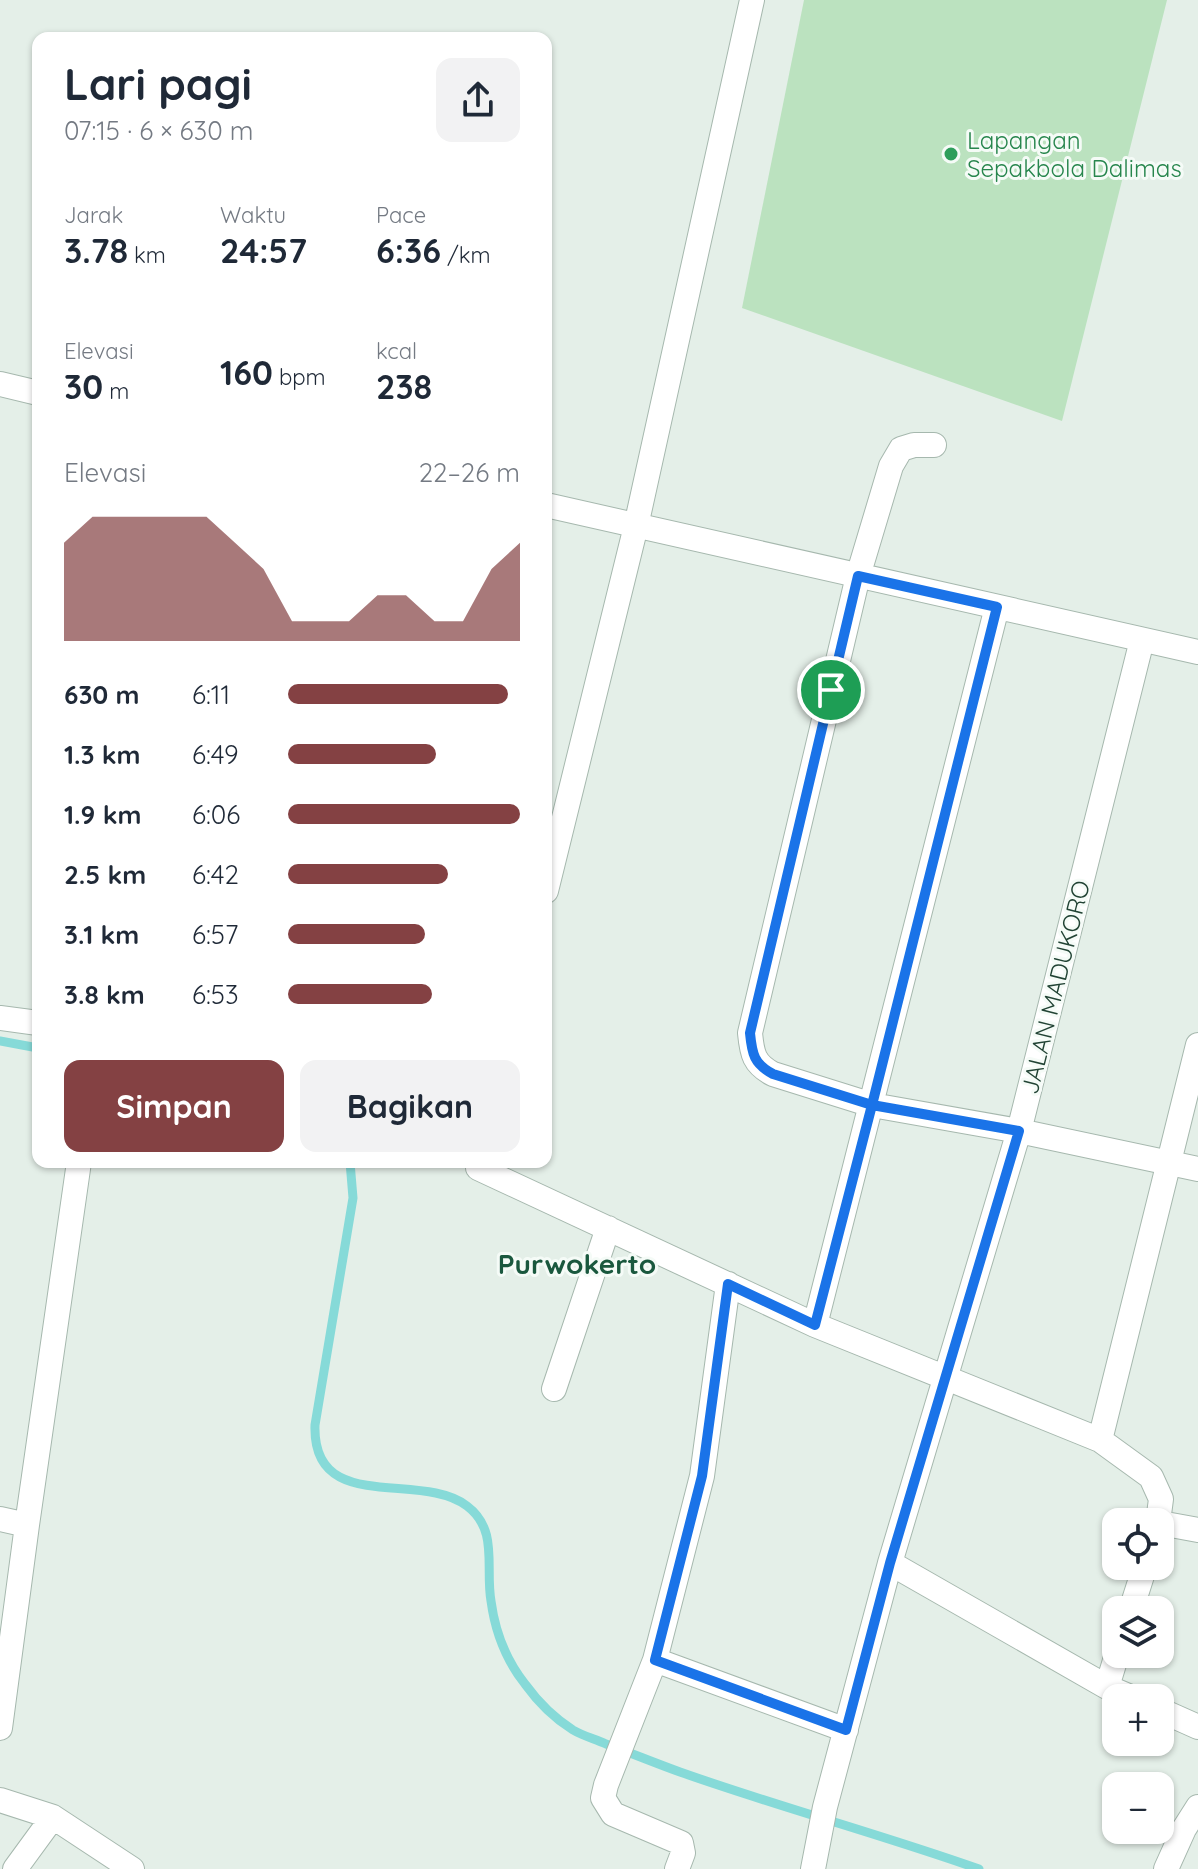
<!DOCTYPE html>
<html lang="id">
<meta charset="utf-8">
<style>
body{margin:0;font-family:Quicksand,sans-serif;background:#f2f2f3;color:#1f2937;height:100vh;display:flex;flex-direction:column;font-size:30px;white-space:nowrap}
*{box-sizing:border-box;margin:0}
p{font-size:26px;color:#747a83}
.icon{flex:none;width:44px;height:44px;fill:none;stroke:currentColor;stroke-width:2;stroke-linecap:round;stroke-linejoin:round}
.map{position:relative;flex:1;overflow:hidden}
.details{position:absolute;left:32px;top:32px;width:520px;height:1136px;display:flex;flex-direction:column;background:#fff;border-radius:16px;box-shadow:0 2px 6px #0004}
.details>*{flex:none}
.buttons{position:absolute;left:1102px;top:1508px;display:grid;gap:16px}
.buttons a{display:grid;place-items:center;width:72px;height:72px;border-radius:16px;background:#fff;box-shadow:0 2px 6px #0004;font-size:40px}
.pin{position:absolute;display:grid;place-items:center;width:68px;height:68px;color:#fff;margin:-34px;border:4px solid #fff;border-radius:50%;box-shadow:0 2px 8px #0007}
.round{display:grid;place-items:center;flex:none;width:84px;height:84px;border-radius:16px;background:#f2f2f3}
.head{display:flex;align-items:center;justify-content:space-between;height:136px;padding:0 32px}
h1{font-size:44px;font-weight:700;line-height:60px}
.metrics{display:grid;grid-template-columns:repeat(3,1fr);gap:12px;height:136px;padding:8px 32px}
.metrics div{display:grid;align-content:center}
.metrics b{font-size:34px;font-weight:700}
.metrics small{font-size:22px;font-weight:400}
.metrics p{font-size:22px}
.chart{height:224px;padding:16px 32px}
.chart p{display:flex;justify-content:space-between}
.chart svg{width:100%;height:144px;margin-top:8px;fill:#844143;opacity:.7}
.cta{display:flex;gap:16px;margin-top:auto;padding:16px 32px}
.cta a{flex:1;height:92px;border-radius:16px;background:#844143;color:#fff;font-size:32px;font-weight:700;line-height:92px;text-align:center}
.cta a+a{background:#f2f2f3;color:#1f2937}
ul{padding:0 32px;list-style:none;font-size:26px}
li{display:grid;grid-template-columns:128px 96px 1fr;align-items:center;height:60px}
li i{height:20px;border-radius:10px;background:#844143}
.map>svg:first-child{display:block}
.pitch{fill:#bbe2bf}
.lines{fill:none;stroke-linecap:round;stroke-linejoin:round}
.stream{stroke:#86dad8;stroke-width:9}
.minor-casing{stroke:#a6b8ae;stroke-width:26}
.minor{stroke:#fff;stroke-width:24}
.route-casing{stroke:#fff;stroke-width:16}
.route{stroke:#1a73e8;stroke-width:10}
.leisure-dot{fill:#2e9e5b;stroke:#f5fbf7;stroke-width:3}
.labels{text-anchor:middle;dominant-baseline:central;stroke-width:6;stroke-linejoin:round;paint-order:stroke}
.leisure-label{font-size:24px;fill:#27864d;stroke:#f5fbf7;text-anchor:start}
.street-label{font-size:24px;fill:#214334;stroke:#f5fbf7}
.quarter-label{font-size:28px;font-weight:bold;fill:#1a583e;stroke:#f5fbf7}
</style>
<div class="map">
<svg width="1198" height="1869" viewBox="0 0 1198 1869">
<rect width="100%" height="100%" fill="#e4efe8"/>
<path class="pitch" d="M 804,0 L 1167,0 L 1062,421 L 742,308 Z"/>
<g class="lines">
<path class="stream" d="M 0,1041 L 38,1048
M 350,1162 L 353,1198 L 315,1425 C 312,1516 421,1470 467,1506 C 499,1530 485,1567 491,1601 C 495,1631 506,1660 525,1684 C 538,1702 554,1718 573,1730 C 583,1736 595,1739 606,1744 C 631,1753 655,1763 680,1772 C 779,1807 880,1834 979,1869"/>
<defs>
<path id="minor" d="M 0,384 L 38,393
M 934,445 L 914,445 L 901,449 L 891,466 L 858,576 L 750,1033 C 752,1054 754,1064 773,1074 L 872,1105 L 1019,1131 L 1198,1169
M 546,505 L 1198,652
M 546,891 L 636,526 L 752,0
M 0,1018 L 38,1023
M 479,1162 L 478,1168 L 815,1325 L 1100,1440 L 1151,1477 L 1161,1499 L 1158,1522
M 815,1325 L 997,607
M 554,1389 L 608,1228
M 1100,1440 L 1198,1045
M 0,1519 L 27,1525
M 1160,1523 L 1198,1530
M 890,1563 L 1107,1687
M 1131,1610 L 1145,1566
M 1117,1654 L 1107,1687 L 1133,1698
M 655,1660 L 846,1730
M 1160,1710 L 1198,1727
M 0,1728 L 27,1525 L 79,1162
M 0,1800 L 53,1817 L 132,1869
M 15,1869 L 53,1817
M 677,1869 L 683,1853 L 681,1843 L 613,1814 L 603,1798 L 606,1785 L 655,1660 L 702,1476 L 728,1284
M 813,1869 L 825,1807 L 890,1563 L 1019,1131 L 1142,640
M 1166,1869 L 1184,1829 L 1198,1807"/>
</defs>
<use href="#minor" class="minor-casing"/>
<use href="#minor" class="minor"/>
</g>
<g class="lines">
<defs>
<path id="route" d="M 831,690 L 750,1033 C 752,1054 754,1064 773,1074 L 872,1105 L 815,1325 L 728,1284 L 702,1476 L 655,1660 L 846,1730 L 890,1563 L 1019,1131 L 872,1105 L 997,607 L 858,576 L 831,690"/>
</defs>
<use href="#route" class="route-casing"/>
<use href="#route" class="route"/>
</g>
<circle class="leisure-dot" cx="951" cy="154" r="8"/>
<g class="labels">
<g class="leisure-label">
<text x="967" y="140">Lapangan<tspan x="967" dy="28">Sepakbola Dalimas</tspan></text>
</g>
<g class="street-label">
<text transform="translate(1055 987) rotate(-76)">JALAN MADUKORO</text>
</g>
<g class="quarter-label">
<text x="577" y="1263">Purwokerto</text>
</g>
</g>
</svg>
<div class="buttons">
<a><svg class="icon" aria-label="locate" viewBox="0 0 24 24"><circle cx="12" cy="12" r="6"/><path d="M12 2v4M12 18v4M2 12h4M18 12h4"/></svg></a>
<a><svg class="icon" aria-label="layers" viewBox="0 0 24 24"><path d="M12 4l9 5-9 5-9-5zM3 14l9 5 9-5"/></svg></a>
<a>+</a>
<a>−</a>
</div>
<div class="pin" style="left:831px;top:690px;background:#1e9e55"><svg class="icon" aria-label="arrive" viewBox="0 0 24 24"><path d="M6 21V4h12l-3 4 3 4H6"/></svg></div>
<section class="details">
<div class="head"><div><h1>Lari pagi</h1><p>07:15 · 6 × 630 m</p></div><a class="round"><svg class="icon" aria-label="share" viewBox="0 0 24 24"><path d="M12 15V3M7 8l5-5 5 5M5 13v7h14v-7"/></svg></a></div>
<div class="metrics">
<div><p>Jarak</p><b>3.78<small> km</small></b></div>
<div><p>Waktu</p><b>24:57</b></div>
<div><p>Pace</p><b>6:36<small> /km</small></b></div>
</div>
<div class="metrics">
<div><p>Elevasi</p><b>30<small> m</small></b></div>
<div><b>160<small> bpm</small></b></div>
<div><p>kcal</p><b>238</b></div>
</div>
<div class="chart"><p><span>Elevasi</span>22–26 m</p>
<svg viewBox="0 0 160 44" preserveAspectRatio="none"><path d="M0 44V14L10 6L20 6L30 6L40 6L50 6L60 14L70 22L80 38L90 38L100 38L110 30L120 30L130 38L140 38L150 22L160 14V44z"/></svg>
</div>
<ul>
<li><b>630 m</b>6:11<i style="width:95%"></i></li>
<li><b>1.3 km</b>6:49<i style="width:64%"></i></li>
<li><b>1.9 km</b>6:06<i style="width:100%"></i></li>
<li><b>2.5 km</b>6:42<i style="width:69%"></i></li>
<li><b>3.1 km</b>6:57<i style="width:59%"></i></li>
<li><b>3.8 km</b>6:53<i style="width:62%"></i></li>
</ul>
<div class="cta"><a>Simpan</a><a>Bagikan</a></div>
</section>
</div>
